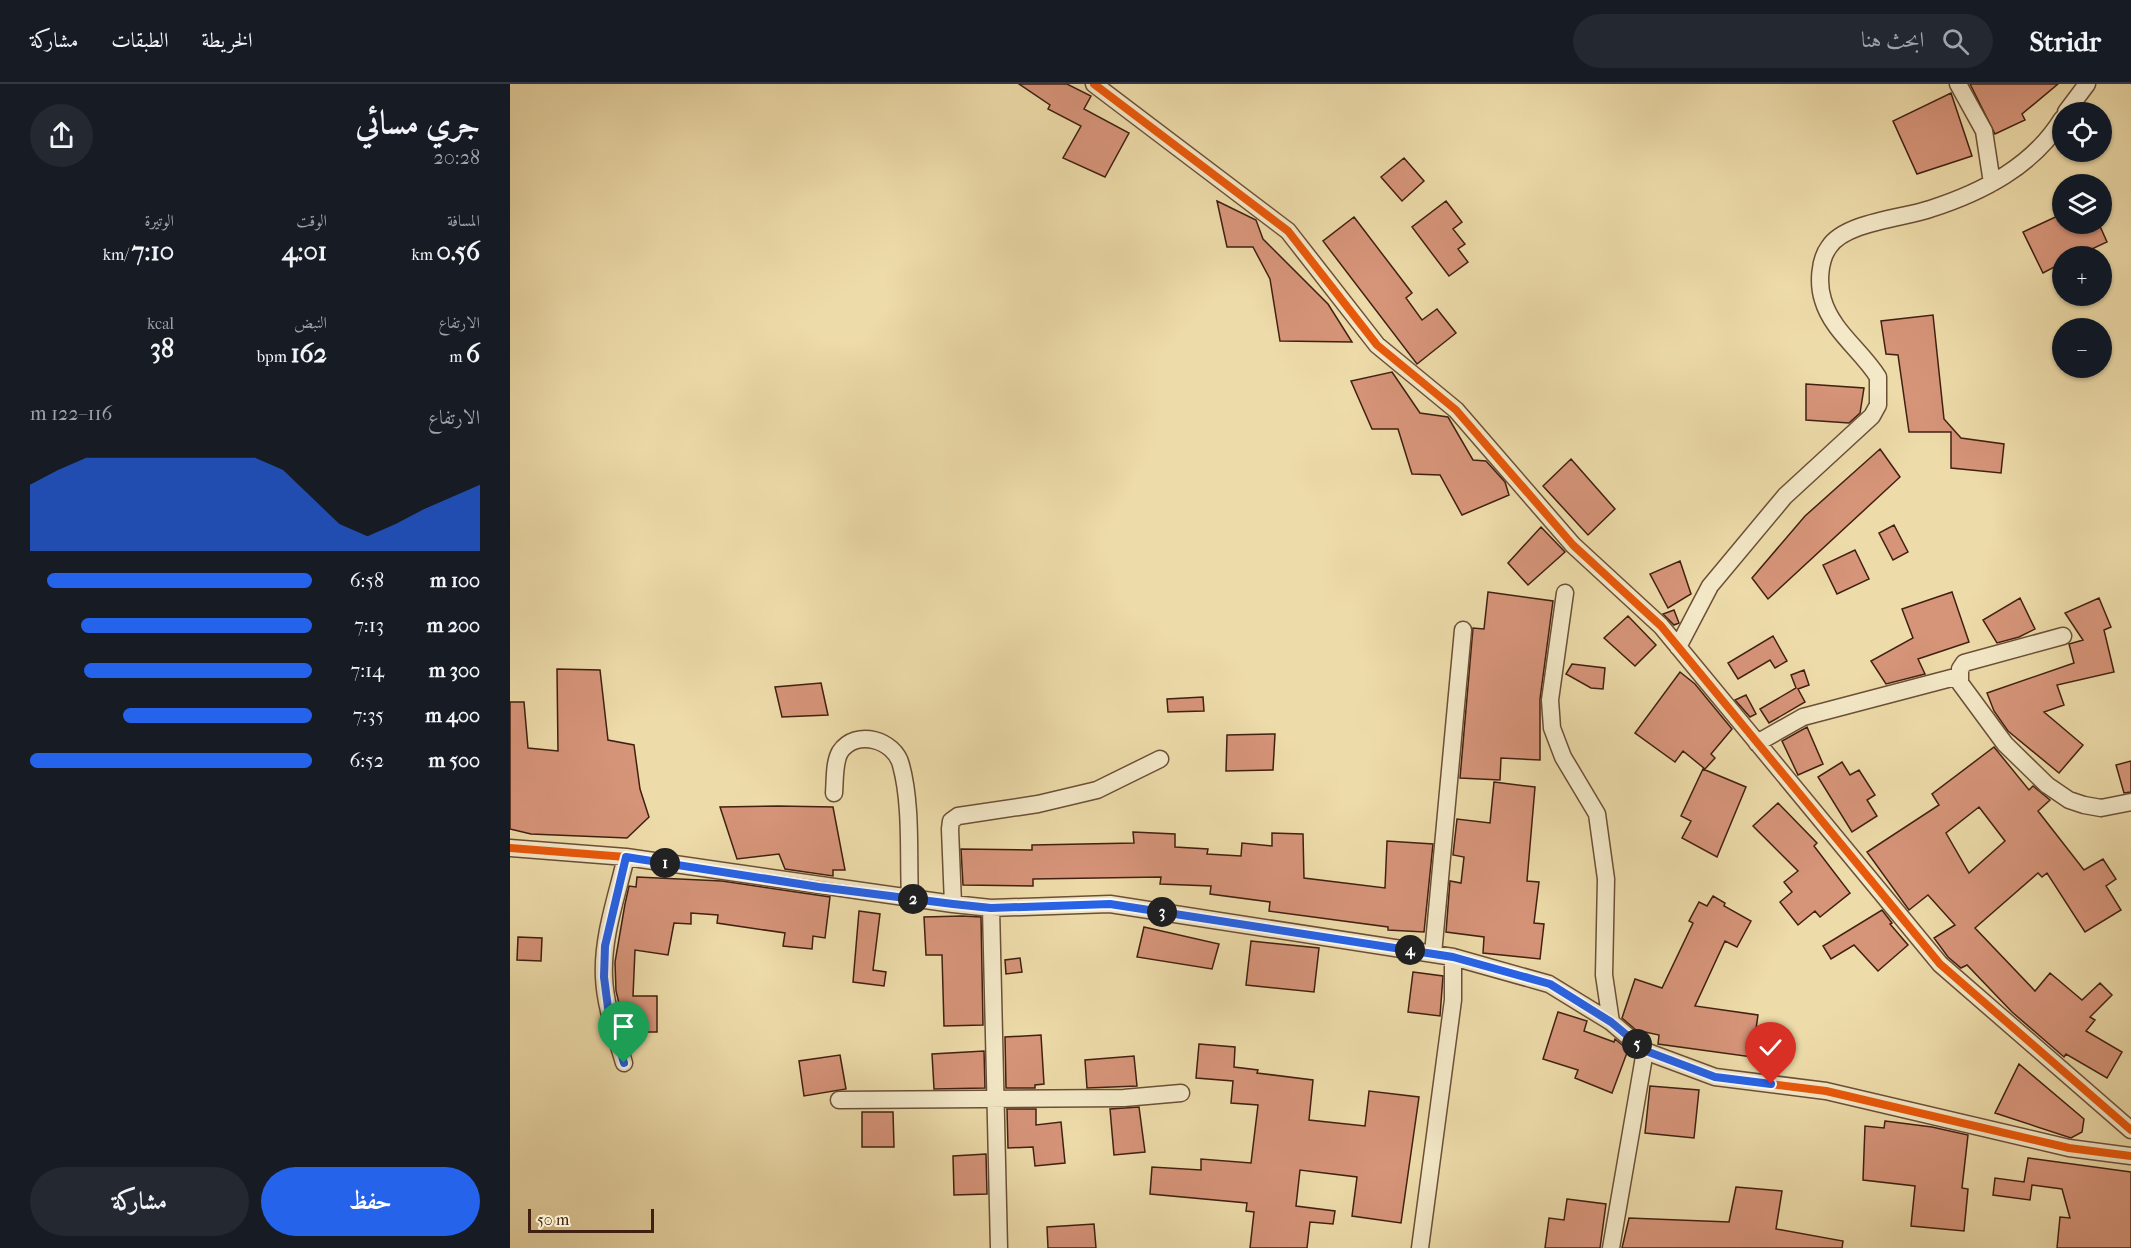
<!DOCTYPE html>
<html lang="ar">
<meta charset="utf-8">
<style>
body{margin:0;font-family:"IM FELL French Canon",Amiri,serif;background:#242831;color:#f1f3f6;direction:rtl;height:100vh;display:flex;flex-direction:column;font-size:22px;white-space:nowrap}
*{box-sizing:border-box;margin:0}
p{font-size:20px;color:#9ea1a6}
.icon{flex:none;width:33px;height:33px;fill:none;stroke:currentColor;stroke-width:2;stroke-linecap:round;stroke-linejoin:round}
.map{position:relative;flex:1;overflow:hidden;direction:ltr}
.side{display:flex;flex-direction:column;background:#171b24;width:510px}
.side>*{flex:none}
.controls{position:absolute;left:1542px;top:18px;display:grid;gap:12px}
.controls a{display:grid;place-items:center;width:60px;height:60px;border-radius:50%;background:#171b24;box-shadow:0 2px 4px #0004;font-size:30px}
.scale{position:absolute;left:18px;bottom:15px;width:126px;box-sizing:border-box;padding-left:6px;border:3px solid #412011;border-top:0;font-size:16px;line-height:21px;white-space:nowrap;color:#412011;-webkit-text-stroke:4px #f3e8c7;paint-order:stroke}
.pin{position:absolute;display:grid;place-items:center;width:51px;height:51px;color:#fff;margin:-62px -26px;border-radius:50% 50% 50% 0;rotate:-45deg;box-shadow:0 0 6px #0007}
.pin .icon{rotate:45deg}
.km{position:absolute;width:30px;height:30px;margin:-15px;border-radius:50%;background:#222;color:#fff;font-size:16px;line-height:30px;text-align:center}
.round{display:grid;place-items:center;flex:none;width:63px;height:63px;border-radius:32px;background:#242831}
.head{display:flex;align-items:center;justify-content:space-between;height:102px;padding:0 30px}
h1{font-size:33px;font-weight:700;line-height:45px}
.figures{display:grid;grid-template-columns:repeat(3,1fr);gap:9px;height:102px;padding:6px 30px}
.figures div{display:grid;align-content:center}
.figures b{font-size:26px;font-weight:700}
.figures small{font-size:16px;font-weight:400}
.figures p{font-size:16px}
.chart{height:168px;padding:12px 30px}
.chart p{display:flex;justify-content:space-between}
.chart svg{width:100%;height:108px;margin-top:6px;fill:#2563eb;opacity:.7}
.cta{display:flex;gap:12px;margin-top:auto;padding:12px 30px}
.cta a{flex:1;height:69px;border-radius:36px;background:#2563eb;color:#fff;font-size:24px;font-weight:700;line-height:69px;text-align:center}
.cta a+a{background:#242831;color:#f1f3f6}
ul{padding:0 30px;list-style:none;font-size:20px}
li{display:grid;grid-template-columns:96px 72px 1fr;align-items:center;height:45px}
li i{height:15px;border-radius:8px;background:#2563eb}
header{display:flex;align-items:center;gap:36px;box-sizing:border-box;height:84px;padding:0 30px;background:#171b24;border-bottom:2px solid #363941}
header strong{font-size:28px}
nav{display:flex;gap:33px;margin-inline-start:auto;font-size:21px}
.search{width:420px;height:54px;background:#242831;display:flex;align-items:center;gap:15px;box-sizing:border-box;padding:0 21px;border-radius:33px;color:#9ea1a6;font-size:22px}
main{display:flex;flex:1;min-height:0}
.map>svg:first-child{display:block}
.building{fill:#d69479;stroke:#412011;stroke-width:1.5;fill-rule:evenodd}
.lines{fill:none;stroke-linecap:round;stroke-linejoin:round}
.street-casing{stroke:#6c4f37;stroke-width:19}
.street{stroke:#f3e8c7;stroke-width:16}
.cycleway-casing{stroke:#f3e8c7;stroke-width:11}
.cycleway{stroke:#e8590c;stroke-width:8}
.route-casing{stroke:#fff;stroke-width:12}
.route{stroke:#2563eb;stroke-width:8}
</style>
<header>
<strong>Stridr</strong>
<div class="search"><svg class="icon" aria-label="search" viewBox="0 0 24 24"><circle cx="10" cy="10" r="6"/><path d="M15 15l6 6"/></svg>ابحث هنا</div>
<nav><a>الخريطة</a><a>الطبقات</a><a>مشاركة</a></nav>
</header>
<main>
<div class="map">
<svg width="1621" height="1164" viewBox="0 0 1621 1164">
<rect width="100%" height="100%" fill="#eddba9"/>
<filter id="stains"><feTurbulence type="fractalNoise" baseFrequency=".00333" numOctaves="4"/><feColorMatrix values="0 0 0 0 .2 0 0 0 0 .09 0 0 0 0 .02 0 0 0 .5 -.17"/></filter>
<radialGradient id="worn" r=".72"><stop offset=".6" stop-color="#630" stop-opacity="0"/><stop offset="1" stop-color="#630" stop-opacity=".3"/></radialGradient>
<path class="building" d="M 509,0 L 557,0 L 581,12 L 574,25 L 619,49 L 595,93 L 553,74 L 571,42 L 538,25 L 540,21 Z
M 1460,0 L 1548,0 L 1512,30 L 1515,36 L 1485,50 Z
M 1441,9 L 1462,72 L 1407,90 L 1383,37 Z
M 894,74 L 914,97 L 892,117 L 871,93 Z
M 707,117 L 746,136 L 753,155 L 818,220 L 842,258 L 770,257 L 760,195 L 743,163 L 717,163 Z
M 936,117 L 952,138 L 943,145 L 955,160 L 948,165 L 958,178 L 939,192 L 902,143 Z
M 1552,130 L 1552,140 L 1589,140 L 1597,158 L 1567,172 L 1552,172 L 1552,179 L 1533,189 L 1513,148 Z
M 844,133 L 902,209 L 896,214 L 912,236 L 927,225 L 946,249 L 907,280 L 813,157 Z
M 1423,231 L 1434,335 L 1451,354 L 1494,360 L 1491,389 L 1441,384 L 1441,348 L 1399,348 L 1388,271 L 1376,270 L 1371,237 Z
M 882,288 L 910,329 L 938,333 L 963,376 L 976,377 L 995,398 L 999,411 L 952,431 L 930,391 L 902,390 L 888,345 L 862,345 L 841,297 Z
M 1296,300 L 1354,304 L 1350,329 L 1339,339 L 1296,336 Z
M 1370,365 L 1390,393 L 1258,515 L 1242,494 L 1295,432 Z
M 1061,375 L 1105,425 L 1078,451 L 1033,402 Z
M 1384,441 L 1398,468 L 1383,476 L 1369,449 Z
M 1031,443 L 1055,468 L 1018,501 L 998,479 Z
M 1345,466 L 1359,495 L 1327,510 L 1313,481 Z
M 1170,477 L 1181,510 L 1158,524 L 1140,490 Z
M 978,508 L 1043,517 L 1030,615 L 1030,676 L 991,674 L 990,696 L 950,694 L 963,544 L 974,545 Z
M 1442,508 L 1459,558 L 1408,575 L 1415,590 L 1376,600 L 1361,577 L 1403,554 L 1392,525 Z
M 1510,514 L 1525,545 L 1509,553 L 1487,559 L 1473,536 Z
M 1589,514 L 1601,543 L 1594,546 L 1604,588 L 1547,601 L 1554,621 L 1534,628 L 1573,661 L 1549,689 L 1498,647 L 1484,627 L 1477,609 L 1564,579 L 1559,560 L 1573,556 L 1555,529 Z
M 1164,526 L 1169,539 L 1164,541 L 1153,530 Z
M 1118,532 L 1146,561 L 1125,582 L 1094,554 Z
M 1263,552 L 1277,577 L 1265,584 L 1260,576 L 1228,595 L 1218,579 Z
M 1062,580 L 1095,584 L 1093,605 L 1081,604 L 1056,590 Z
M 47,585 L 90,586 L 98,656 L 124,661 L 130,705 L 139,733 L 117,754 L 21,750 L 0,745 L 0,618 L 14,618 L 18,664 L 48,667 Z
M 1294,586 L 1299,601 L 1288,605 L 1295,618 L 1259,639 L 1250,625 L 1286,604 L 1281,591 Z
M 1170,588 L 1185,600 L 1222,645 L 1201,670 L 1205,674 L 1195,685 L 1173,667 L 1165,678 L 1125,649 Z
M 311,599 L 318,631 L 272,633 L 265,603 Z
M 1236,611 L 1246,630 L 1240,633 L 1225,616 Z
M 693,613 L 694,627 L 658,628 L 657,615 Z
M 1297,643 L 1313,680 L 1288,691 L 1272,657 Z
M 765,650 L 763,686 L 716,687 L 717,651 Z
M 1484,663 L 1519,706 L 1523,702 L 1540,716 L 1528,727 L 1574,786 L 1593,775 L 1606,795 L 1596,802 L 1611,826 L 1575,848 L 1537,789 L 1532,793 L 1528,789 L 1465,844 L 1525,907 L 1540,889 L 1572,916 L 1590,899 L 1602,911 L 1580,933 L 1585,936 L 1576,947 L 1612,968 L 1597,994 L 1556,970 L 1554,973 L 1502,928 L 1457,881 L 1451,884 L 1438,873 L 1424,854 L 1445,841 L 1418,811 L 1399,826 L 1357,768 L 1429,721 L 1422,710 ZM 1469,723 L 1495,757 L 1459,789 L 1436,749 Z
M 1621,677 L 1621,708 L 1614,709 L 1606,681 Z
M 1332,678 L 1340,691 L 1349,686 L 1365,711 L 1357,716 L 1367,732 L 1342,748 L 1308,693 Z
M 1193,685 L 1236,703 L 1207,773 L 1172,754 L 1181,737 L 1171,732 Z
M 984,698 L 1025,703 L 1017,797 L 1029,798 L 1024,839 L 1034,840 L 1030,875 L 973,869 L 974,853 L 936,848 L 940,797 L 951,799 L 954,773 L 943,771 L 947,735 L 980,739 Z
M 1268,719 L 1307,759 L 1304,762 L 1340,809 L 1310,833 L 1305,827 L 1288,841 L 1270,818 L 1282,808 L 1274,798 L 1288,787 L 1243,742 Z
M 268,722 L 323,723 L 335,786 L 323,786 L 323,792 L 275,785 L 269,770 L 227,775 L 210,723 Z
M 623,748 L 665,750 L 665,763 L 698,765 L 697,770 L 731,772 L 732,759 L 762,762 L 762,749 L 793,750 L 794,794 L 875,804 L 877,757 L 923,760 L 914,848 L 878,846 L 878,843 L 759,827 L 760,818 L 700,810 L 701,802 L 650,800 L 651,793 L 523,795 L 523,802 L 453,801 L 451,765 L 522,766 L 522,761 L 624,759 Z
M 127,793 L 212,797 L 320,813 L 315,854 L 303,852 L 302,865 L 273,862 L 275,849 L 207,839 L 208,831 L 181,829 L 181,840 L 164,839 L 158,871 L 125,866 L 123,912 L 147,912 L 147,948 L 116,948 L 106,907 L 105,878 L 115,820 L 119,802 L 126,803 Z
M 1203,812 L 1215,819 L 1214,822 L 1241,837 L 1227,863 L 1215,857 L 1185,922 L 1248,931 L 1242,973 L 1148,960 L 1149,951 L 1126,946 L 1112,934 L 1125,895 L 1152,904 L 1183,839 L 1179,837 L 1189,818 L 1197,822 Z
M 1372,826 L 1382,839 L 1380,840 L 1398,861 L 1368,887 L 1344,861 L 1321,875 L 1313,862 Z
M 349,827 L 370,830 L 363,886 L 376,888 L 374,902 L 343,898 Z
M 452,832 L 471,833 L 473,941 L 434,942 L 432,871 L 416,871 L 414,833 Z
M 634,843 L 709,860 L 702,885 L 627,873 Z
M 8,853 L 32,854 L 31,877 L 7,876 Z
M 741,857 L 809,864 L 804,908 L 736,901 Z
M 510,874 L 512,888 L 496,890 L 495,876 Z
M 903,888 L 933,892 L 930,932 L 898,928 Z
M 1048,928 L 1077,937 L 1074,947 L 1104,958 L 1105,955 L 1118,966 L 1102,1009 L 1065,994 L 1068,986 L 1033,975 Z
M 531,951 L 534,1000 L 525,1001 L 525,1004 L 496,1004 L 495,953 Z
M 689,960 L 725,963 L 724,983 L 748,986 L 747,989 L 803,996 L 799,1036 L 855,1042 L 859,1007 L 909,1013 L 891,1139 L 842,1132 L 847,1093 L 790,1086 L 786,1122 L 825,1127 L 823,1140 L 800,1138 L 797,1164 L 740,1164 L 744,1128 L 736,1127 L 737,1119 L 640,1110 L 642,1083 L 691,1086 L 691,1075 L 741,1079 L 748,1021 L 721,1019 L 723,997 L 686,994 Z
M 474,967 L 475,1004 L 424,1005 L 422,970 Z
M 330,971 L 336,1005 L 294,1012 L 289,977 Z
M 624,972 L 627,1002 L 577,1004 L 575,976 Z
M 1509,980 L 1574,1035 L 1572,1048 L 1561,1054 L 1485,1029 Z
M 1140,1002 L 1189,1006 L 1184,1054 L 1135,1049 Z
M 629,1023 L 635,1068 L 604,1071 L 600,1025 Z
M 497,1025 L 526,1025 L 526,1041 L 551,1038 L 555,1079 L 525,1082 L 523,1063 L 498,1064 Z
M 352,1028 L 383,1028 L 384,1063 L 352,1063 Z
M 1375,1037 L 1422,1043 L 1458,1051 L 1452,1104 L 1458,1105 L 1454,1147 L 1401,1142 L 1405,1102 L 1353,1096 L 1355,1042 L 1374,1044 Z
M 476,1070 L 477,1110 L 444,1111 L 443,1072 Z
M 1518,1074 L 1621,1088 L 1621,1164 L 1547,1164 L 1550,1133 L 1560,1134 L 1552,1105 L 1522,1101 L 1520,1116 L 1483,1111 L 1485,1094 L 1514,1098 Z
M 1226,1103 L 1272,1107 L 1266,1145 L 1333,1157 L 1332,1164 L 1112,1164 L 1119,1134 L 1219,1138 Z
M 1057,1115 L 1096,1120 L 1090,1164 L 1035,1164 L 1039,1134 L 1054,1136 Z
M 584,1140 L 586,1164 L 538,1164 L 537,1143 Z"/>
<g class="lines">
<defs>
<path id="street" d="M 584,0 L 778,147 L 867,261 L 946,326 L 1063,461 L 1151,542 L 1430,880 L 1621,1046
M 1448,0 L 1474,47 L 1482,99
M 1556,28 L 1577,0
M 1055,509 L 1040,616 L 1042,644 L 1053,673 L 1087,730 L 1096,795 L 1094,891 L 1101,938
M 1553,552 L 1454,579 L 1450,585 L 1450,599 L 1495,660 L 1537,701 L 1559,716 L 1574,721 L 1591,724 L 1621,718
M 1168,563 L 1200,502 L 1275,412 L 1362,332 L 1368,321 L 1368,293 C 1352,267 1322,247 1313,216 C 1308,201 1309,176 1319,163 C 1335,138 1394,134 1420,125 C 1473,108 1523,82 1552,35
M 1247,659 L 1293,633 L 1449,592
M 324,709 C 325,697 324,678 330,668 C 346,644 385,656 391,681 C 402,721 398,773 400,815
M 0,764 L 116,773 L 443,820 L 481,824 L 600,820 L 943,873 L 1039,900 L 1101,938 L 1135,967 L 1205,993 L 1316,1007 L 1559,1064 L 1621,1072
M 443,820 L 440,745 L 441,737 L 448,732 L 528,720 L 587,706 L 650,675
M 481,824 L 489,1164
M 923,870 L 953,546
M 114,979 C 106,951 95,922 94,893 C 92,853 107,812 116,773
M 329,1016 L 614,1014 L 671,1009
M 910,1164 L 943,916 L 943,873
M 1101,1164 L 1135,967"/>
</defs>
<use href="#street" class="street-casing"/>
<use href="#street" class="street"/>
<defs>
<path id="cycleway" d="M 584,0 L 778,147 L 867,261 L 946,326 L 1063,461 L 1151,542 L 1430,880 L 1621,1046
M 0,764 L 116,773 L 443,820 L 481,824 L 600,820 L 943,873 L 1039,900 L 1101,938 L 1135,967 L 1205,993 L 1316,1007 L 1559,1064 L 1621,1072"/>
</defs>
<use href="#cycleway" class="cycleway-casing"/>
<use href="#cycleway" class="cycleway"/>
</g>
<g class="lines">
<defs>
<path id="route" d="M 114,979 L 98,924 L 94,893 L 95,862 L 116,773 L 309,803 L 443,820 L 481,824 L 600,820 L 943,873 L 1040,900 L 1101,938 L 1136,967 L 1205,993 L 1261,1000"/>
</defs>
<use href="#route" class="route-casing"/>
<use href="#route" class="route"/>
</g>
<rect width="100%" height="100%" filter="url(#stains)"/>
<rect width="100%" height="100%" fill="url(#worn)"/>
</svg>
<div class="controls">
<a><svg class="icon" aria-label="locate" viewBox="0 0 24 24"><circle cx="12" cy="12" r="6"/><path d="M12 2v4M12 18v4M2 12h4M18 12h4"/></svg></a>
<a><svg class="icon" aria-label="layers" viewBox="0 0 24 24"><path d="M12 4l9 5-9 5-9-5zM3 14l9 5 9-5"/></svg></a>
<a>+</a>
<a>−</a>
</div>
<div class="scale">50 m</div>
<div class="pin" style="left:114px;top:979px;background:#1e9e55"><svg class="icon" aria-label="arrive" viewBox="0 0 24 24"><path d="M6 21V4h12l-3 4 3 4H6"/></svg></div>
<div class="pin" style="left:1261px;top:1000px;background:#d93025"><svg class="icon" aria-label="check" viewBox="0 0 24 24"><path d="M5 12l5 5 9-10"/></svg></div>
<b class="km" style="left:155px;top:779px">1</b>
<b class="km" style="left:403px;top:815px">2</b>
<b class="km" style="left:652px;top:828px">3</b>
<b class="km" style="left:900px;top:866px">4</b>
<b class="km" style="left:1127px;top:960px">5</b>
</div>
<section class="side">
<div class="head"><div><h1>جري مسائي</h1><p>20:28</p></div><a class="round"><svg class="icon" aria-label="share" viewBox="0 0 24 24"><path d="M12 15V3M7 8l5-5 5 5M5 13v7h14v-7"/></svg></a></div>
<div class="figures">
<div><p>المسافة</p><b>0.56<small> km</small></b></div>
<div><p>الوقت</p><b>4:01</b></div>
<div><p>الوتيرة</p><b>7:10<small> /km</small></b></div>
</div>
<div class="figures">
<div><p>الارتفاع</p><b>6<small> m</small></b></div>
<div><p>النبض</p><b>162<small> bpm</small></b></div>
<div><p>kcal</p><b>38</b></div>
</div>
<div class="chart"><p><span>الارتفاع</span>116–122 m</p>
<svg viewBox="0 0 160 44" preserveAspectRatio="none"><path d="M0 44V17L10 11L20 6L30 6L40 6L50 6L60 6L70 6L80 6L90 11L100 22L110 33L120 38L130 33L140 27L150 22L160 17V44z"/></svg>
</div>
<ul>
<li><b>100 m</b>6:58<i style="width:94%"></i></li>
<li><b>200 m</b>7:13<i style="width:82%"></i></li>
<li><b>300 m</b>7:14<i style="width:81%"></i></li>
<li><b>400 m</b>7:35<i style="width:67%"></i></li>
<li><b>500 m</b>6:52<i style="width:100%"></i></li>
</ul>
<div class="cta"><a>حفظ</a><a>مشاركة</a></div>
</section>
</main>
